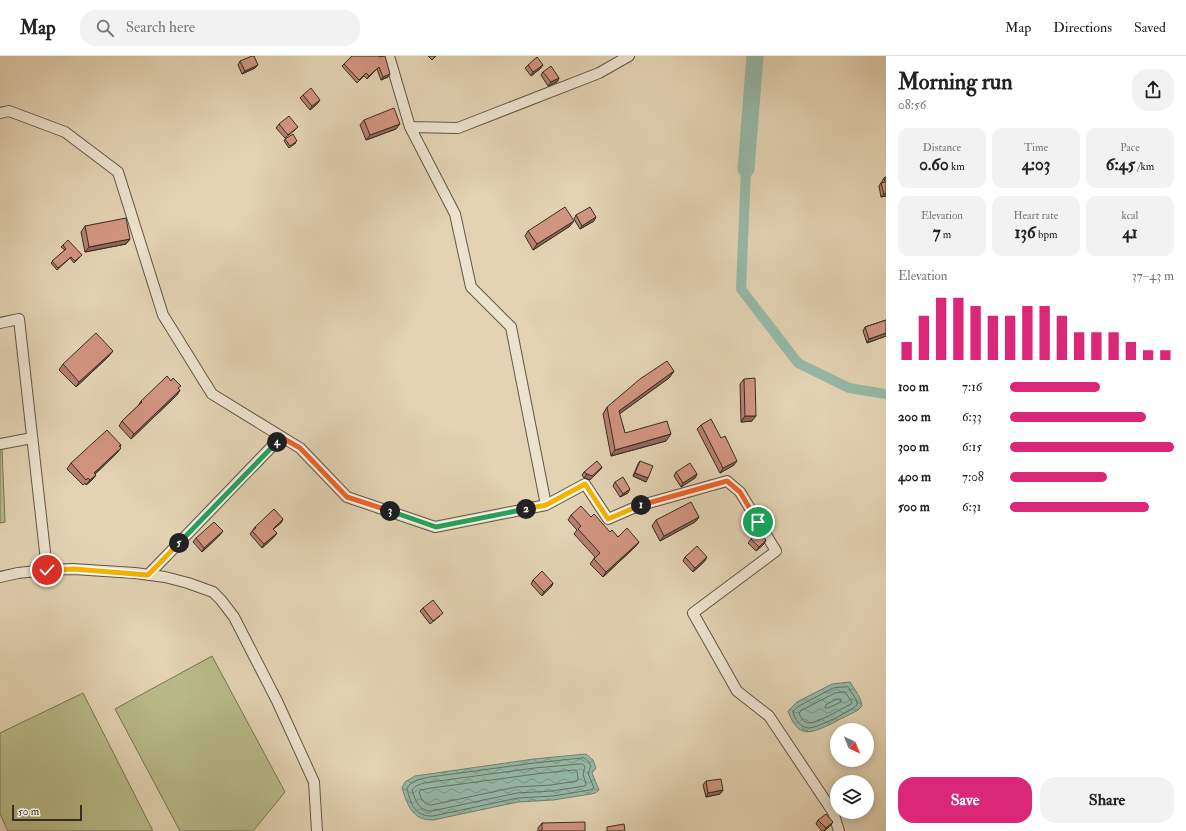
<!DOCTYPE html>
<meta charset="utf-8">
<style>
body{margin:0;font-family:"IM FELL Double Pica",serif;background:#f2f2f2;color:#222;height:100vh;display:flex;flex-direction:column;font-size:15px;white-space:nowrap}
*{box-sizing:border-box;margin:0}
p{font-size:13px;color:#767676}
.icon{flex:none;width:22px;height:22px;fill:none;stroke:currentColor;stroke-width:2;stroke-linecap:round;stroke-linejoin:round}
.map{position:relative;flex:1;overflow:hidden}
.side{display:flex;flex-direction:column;background:#fff;width:300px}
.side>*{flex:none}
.needle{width:26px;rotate:137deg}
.fabs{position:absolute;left:830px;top:667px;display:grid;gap:8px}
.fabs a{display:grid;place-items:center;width:44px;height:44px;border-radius:50%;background:#fff;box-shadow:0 2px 10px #0003;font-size:20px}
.scale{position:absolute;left:12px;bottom:10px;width:70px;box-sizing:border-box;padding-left:4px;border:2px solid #362d23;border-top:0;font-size:11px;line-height:14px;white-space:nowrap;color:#362d23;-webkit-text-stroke:3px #ede2ce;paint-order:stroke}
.pin{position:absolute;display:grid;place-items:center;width:34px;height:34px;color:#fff;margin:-17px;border:2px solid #fff;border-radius:50%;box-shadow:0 1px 4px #0007}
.km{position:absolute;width:20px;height:20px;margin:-10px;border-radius:50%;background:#222;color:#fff;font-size:11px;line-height:20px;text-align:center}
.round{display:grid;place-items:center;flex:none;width:42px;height:42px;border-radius:16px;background:#f2f2f2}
.head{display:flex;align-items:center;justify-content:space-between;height:68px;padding:0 12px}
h1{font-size:22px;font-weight:700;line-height:30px}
.stats{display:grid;grid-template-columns:repeat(3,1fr);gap:6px;height:68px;padding:4px 12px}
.stats div{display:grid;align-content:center;border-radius:10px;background:#f2f2f2;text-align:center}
.stats b{font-size:17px;font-weight:700}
.stats small{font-size:11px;font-weight:400}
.stats p{font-size:11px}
.chart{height:112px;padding:8px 12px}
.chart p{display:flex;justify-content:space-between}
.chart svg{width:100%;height:72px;margin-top:4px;stroke:#db2777;stroke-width:6}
.button{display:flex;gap:8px;margin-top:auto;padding:8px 12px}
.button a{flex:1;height:46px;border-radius:16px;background:#db2777;color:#fff;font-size:16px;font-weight:700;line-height:46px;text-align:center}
.button a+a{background:#f2f2f2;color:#222}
ul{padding:0 12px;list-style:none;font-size:13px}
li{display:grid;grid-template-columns:64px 48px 1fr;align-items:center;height:30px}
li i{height:10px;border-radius:5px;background:#db2777}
header{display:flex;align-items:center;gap:24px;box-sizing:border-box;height:56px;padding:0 20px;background:#fff;border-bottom:1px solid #e0e0e0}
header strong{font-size:19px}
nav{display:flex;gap:22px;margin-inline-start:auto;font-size:14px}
.search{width:280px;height:36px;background:#f2f2f2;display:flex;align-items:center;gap:10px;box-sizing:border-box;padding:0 14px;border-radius:16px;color:#767676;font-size:15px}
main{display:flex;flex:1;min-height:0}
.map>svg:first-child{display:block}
.park{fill:#b8bb89;stroke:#777456}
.water{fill:url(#water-waves);stroke:#708173}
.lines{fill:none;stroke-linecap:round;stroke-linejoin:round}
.shore{stroke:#667366;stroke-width:1}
.canal{stroke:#96b9a8;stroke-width:10}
.river{stroke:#96b9a8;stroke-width:17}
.street-casing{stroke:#615647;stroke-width:12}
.street{stroke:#ede2ce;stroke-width:10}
.wall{fill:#b5806e;stroke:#362d23}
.shaded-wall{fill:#93685a;stroke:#362d23}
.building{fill:#d29580;stroke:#362d23}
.split-1-casing{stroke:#fff;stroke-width:8}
.split-2-casing{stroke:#fff;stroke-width:8}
.split-3-casing{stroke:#fff;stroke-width:8}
.split-4-casing{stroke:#fff;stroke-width:8}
.split-5-casing{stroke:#fff;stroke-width:8}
.split-6-casing{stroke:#fff;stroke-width:8}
.split-1{stroke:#f0652b;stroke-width:5}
.split-2{stroke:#f5b400;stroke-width:5}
.split-3{stroke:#22a559;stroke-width:5}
.split-4{stroke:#f0652b;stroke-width:5}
.split-5{stroke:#22a559;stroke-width:5}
.split-6{stroke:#f5b400;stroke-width:5}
</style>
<header>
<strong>Map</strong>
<div class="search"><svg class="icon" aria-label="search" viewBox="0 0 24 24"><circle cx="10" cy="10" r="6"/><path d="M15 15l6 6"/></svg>Search here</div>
<nav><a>Map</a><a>Directions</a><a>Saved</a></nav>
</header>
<main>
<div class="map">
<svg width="886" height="775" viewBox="0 0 886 775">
<defs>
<pattern id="water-waves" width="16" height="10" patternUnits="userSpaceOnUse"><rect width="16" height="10" fill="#96b9a8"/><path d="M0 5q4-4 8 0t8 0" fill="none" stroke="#7b9788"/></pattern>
</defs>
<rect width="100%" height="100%" fill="#e3d3b3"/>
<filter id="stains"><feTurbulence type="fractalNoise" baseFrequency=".005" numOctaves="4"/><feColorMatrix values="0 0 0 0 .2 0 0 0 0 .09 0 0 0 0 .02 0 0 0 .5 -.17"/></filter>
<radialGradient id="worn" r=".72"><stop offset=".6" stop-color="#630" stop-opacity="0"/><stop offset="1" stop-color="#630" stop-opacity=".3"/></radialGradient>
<path class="park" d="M 0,392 L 2,392 L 5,466 L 0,467 Z
M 212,600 L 285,736 L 253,775 L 180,775 L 115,653 Z
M 83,637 L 153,775 L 8,775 L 0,758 L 0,677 Z"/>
<path class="water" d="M 850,626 C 855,634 861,641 862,650 L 858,654 C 850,659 841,662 833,667 C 810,678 798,683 788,655 L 797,646 L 832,628 Z
M 586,698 L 593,704 L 596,712 L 592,717 L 599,734 L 595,737 L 591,738 L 553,744 L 518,746 L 433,764 C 412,764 408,750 402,732 L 405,726 L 415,720 L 534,703 Z"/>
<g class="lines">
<path class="shore" d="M 848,631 L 857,645 L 857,649 C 851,655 817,672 809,672 C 800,672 794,662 793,655 L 799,650 L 833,632 Z
M 845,636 L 852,646 L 851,648 L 849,649 C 839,654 820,666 810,667 C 804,667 800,661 799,657 L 802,654 L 835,637 Z
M 837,643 L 841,643 L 841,646 L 828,652 L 825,652 L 826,649 Z
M 584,702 L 589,706 L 591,710 L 588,717 L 594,732 L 590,734 L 553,740 L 518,742 L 433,760 C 415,761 411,748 407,733 C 410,724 421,723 430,721 L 534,707 Z
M 582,708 L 585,710 L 583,718 L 586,728 L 585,730 L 552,735 L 517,737 L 432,755 C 418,755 416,745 412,734 C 416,728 424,727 431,726 L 535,712 Z
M 575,714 L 577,715 L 578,723 L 577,725 L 551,729 L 516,731 L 431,749 C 424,749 421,743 419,736 L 421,734 L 431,732 L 536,718 Z"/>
<path class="canal" d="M 746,113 L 741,233 L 798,307 L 849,332 L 886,338"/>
<path class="river" d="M 746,113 L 755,0"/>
<defs>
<path id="street" d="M 389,0 L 410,71 L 458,72 L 599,17 L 629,0
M 0,57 L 9,55 L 65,76 L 118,116 L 163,259 L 212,338 L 300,392 L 347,441 L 435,471 L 546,449
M 410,71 L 455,158 L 471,231 L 511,271 L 546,449 L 585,428 L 608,463 L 638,450 L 727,425 L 740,436 L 776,495 L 693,557 L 737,635 L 769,660 L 833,756 L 839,775
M 0,267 L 19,263 L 47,514
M 0,388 L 32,382
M 148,519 L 281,381
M 0,521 L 18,517 L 47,514 L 73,513 L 135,517 L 165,521 L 188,527 L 213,536 L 221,544 L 234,561 L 277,645 L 314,726 L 317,775"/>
</defs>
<use href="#street" class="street-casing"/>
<use href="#street" class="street"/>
</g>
<path class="wall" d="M 379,0 L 388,21 L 381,24 L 377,13 L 367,23 L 364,20 L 357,27 L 342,10 L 344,8 Z
M 428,0 L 436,0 L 432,4 Z
M 240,5 L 255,12 L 242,18 L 238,9 Z
M 528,9 L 541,12 L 531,20 L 525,12 Z
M 543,16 L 559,22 L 557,26 L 548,30 L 541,19 Z
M 303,39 L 318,47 L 310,54 L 300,42 Z
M 364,64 L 396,73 L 366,84 L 360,69 Z
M 279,68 L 298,71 L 295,74 L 285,82 L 276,72 Z
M 285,83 L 296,87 L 289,92 L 284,85 Z
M 886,121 L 886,140 L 881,141 L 879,130 L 884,122 Z
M 576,159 L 594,165 L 580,173 L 574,163 Z
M 85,170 L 130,183 L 126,188 L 85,196 L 81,176 Z
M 570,170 L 533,194 L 525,180 L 528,175 Z
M 63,189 L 80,201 L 74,207 L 70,202 L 57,214 L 51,207 L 65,194 L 61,191 Z
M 886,264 L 886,280 L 867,287 L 863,275 L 865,271 Z
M 109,300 L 76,331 L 59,314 L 63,308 Z
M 674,315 L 669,322 L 619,358 L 625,377 L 666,385 L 611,400 L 603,358 L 607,351 Z
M 744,323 L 752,365 L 741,366 L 740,328 Z
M 179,333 L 180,334 L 177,339 L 131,383 L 119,370 L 122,365 L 138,350 L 141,345 Z
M 701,369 L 734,409 L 720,417 L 697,373 Z
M 121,389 L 117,397 L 95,418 L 96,419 L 92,424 L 86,429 L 85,427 L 83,429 L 67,413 L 71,407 Z
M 640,405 L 646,426 L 633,420 L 638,408 Z
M 602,411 L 600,414 L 590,424 L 584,422 L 582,419 L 584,416 Z
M 676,416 L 697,418 L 695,422 L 681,431 L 674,420 Z
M 615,426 L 628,437 L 620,441 L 613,430 Z
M 571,459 L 591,461 L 610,476 L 618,481 L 639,486 L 636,490 L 603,521 L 590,508 L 595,501 L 574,478 L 577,474 L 568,464 Z
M 699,461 L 695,466 L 660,485 L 652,470 L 656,464 Z
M 281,467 L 273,473 L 277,477 L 274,481 L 262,492 L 250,478 L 255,471 Z
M 220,479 L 202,496 L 193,486 L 196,482 Z
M 751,483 L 764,488 L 756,495 L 748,487 Z
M 685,501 L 705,505 L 693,516 L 683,505 Z
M 533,524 L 553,527 L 551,531 L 542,540 L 531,528 Z
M 423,552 L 440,560 L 430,568 L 420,555 Z
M 706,725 L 723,734 L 720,738 L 706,741 L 703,729 Z
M 818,764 L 830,770 L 824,775 L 822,775 L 816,768 Z
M 542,767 L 585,775 L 538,775 L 538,772 Z"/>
<path class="shaded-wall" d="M 258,9 L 255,12 L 242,18 L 245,15 Z
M 543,9 L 541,12 L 531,20 L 533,16 Z
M 379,11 L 367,23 L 369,20 Z
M 390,18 L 388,21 L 381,24 L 383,21 Z
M 559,22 L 557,26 L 548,30 L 551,26 Z
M 320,44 L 318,47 L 310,54 L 312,50 Z
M 400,68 L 396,73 L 366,84 L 370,79 Z
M 886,137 L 886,140 L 881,141 L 884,138 Z
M 596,161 L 594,165 L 580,173 L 582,170 Z
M 574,165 L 570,170 L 533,194 L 537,188 Z
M 130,183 L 126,188 L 85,196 L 89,191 Z
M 886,277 L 886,280 L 867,287 L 869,283 Z
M 113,295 L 109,300 L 76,331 L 79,326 Z
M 674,315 L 669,322 L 614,362 L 619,355 Z
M 180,334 L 177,339 L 131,383 L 134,378 Z
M 745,360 L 756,360 L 752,365 L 741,366 Z
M 671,378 L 666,385 L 611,400 L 615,394 Z
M 121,392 L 117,397 L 91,422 L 94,417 Z
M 737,405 L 734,409 L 720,417 L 723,412 Z
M 602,411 L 600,414 L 590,424 L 584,422 L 587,418 Z
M 635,417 L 648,422 L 646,426 L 633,420 Z
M 697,418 L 695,422 L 681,431 L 683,427 Z
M 96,419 L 92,424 L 86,429 L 90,424 Z
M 630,433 L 628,437 L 620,441 L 623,438 Z
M 699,461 L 695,466 L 660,485 L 664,480 Z
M 283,463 L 281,467 L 270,476 Z
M 223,475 L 220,479 L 202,496 L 204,492 Z
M 277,477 L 274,481 L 262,492 L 264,488 Z
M 766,484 L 764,488 L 756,495 L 759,491 Z
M 639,486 L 636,490 L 603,521 L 606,516 Z
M 707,501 L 705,505 L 693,516 L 695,512 Z
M 553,527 L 551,531 L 542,540 L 544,536 Z
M 723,734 L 720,738 L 706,741 L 708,737 Z
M 833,766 L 830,770 L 824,775 L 826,772 Z"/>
<path class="building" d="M 252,0 L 254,0 L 258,9 L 245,15 L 240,5 Z
M 352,0 L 379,0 L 379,1 L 385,0 L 390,18 L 383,21 L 379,11 L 369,20 L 366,17 L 359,24 L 344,8 Z
M 537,1 L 543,9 L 533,16 L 528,9 Z
M 551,10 L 559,22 L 551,26 L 543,16 Z
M 311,32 L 320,44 L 312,50 L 303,39 Z
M 394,52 L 400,68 L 370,79 L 364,64 Z
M 289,60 L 298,71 L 288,79 L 279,68 Z
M 293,78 L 297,85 L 290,90 L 285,83 Z
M 886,121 L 886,137 L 884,138 L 881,127 L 885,126 L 884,122 Z
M 565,151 L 574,165 L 537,188 L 528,175 Z
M 590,151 L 596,161 L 582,170 L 576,159 Z
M 126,162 L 130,183 L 89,191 L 85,170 Z
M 68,184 L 82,199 L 75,205 L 71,201 L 58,212 L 52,205 L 66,193 L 63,189 Z
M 886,264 L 886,277 L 869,283 L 865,271 Z
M 96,277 L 113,295 L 79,326 L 63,308 Z
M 667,305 L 674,315 L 619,355 L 625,377 L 667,365 L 671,378 L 615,394 L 607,351 L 640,323 Z
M 167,320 L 171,325 L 173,322 L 181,330 L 178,332 L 180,334 L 134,378 L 122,365 L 142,346 L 141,345 Z
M 755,322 L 756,360 L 745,360 L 744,323 Z
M 711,363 L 721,382 L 725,380 L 737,405 L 723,412 L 701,369 Z
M 107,374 L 121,389 L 119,390 L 121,392 L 94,417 L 96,419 L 90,424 L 88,422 L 86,424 L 71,407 Z
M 597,405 L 602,411 L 592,420 L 587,418 L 584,416 Z
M 640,405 L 653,410 L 648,422 L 635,417 Z
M 690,407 L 697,418 L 683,427 L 676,416 Z
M 623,421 L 630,433 L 623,438 L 615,426 Z
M 691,446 L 699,461 L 664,480 L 656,464 Z
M 581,450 L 591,461 L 594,458 L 610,476 L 612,474 L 618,481 L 627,472 L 639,486 L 606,516 L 594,503 L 600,497 L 578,473 L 581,470 L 571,459 Z
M 274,453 L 283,463 L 273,473 L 277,477 L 264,488 L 252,475 L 256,472 L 255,471 Z
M 214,466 L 223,475 L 204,492 L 196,482 Z
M 759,475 L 766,484 L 759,491 L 751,483 Z
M 697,490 L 707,501 L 695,512 L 685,501 Z
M 542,515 L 553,527 L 544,536 L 533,524 Z
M 433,544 L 443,557 L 433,565 L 423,552 Z
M 721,723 L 723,734 L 708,737 L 706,725 Z
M 826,758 L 833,766 L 826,772 L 818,764 Z
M 585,766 L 585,775 L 542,775 L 542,767 Z
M 624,768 L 625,775 L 607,775 L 607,771 Z"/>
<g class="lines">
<defs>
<path id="split-1" d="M 641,449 L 727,425 L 740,436 L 758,466"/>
<path id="split-2" d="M 526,453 L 546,449 L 585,428 L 608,463 L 641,449"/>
<path id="split-3" d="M 390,455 L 436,471 L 526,453"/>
<path id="split-4" d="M 277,386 L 281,381 L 300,392 L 347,441 L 390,455"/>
<path id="split-5" d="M 179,487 L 277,386"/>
<path id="split-6" d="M 47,514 L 74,513 L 148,519 L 179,487"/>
</defs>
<use href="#split-1" class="split-1-casing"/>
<use href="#split-2" class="split-2-casing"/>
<use href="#split-3" class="split-3-casing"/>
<use href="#split-4" class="split-4-casing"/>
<use href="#split-5" class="split-5-casing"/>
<use href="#split-6" class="split-6-casing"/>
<use href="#split-1" class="split-1"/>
<use href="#split-2" class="split-2"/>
<use href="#split-3" class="split-3"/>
<use href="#split-4" class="split-4"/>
<use href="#split-5" class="split-5"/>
<use href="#split-6" class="split-6"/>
</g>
<rect width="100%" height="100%" filter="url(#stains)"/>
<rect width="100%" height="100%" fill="url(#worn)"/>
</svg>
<div class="fabs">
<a><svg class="needle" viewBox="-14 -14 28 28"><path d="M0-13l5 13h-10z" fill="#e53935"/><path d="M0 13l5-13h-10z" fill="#767676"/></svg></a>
<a><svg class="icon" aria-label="layers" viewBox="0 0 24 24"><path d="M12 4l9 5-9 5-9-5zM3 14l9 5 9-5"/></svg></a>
</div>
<div class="scale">50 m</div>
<div class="pin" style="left:758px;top:466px;background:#1e9e55"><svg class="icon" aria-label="arrive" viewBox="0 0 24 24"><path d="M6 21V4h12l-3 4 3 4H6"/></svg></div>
<div class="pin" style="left:47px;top:514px;background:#d93025"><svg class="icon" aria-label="check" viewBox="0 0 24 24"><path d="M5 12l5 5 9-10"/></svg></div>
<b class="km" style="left:641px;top:449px">1</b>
<b class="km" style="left:526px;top:453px">2</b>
<b class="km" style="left:390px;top:455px">3</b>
<b class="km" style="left:277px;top:386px">4</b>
<b class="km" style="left:179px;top:487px">5</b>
</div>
<section class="side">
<div class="head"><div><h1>Morning run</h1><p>08:56</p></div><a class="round"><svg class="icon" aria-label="share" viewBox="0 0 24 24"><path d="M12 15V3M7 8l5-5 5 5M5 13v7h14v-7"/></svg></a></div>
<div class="stats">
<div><p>Distance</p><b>0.60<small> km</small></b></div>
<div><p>Time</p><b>4:03</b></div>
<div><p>Pace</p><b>6:45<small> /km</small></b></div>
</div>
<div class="stats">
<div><p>Elevation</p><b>7<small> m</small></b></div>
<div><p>Heart rate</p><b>136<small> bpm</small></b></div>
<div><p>kcal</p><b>41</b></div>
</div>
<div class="chart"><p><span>Elevation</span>37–43 m</p>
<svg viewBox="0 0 160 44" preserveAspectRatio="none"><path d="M5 44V33M15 44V17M25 44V6M35 44V6M45 44V11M55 44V17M65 44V17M75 44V11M85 44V11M95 44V17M105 44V27M115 44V27M125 44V27M135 44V33M145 44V38M155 44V38"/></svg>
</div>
<ul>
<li><b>100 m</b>7:16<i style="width:55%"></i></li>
<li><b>200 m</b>6:33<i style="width:83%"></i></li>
<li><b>300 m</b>6:15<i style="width:100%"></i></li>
<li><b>400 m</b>7:08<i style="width:59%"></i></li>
<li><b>500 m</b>6:31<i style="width:85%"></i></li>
</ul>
<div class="button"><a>Save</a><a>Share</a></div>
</section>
</main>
